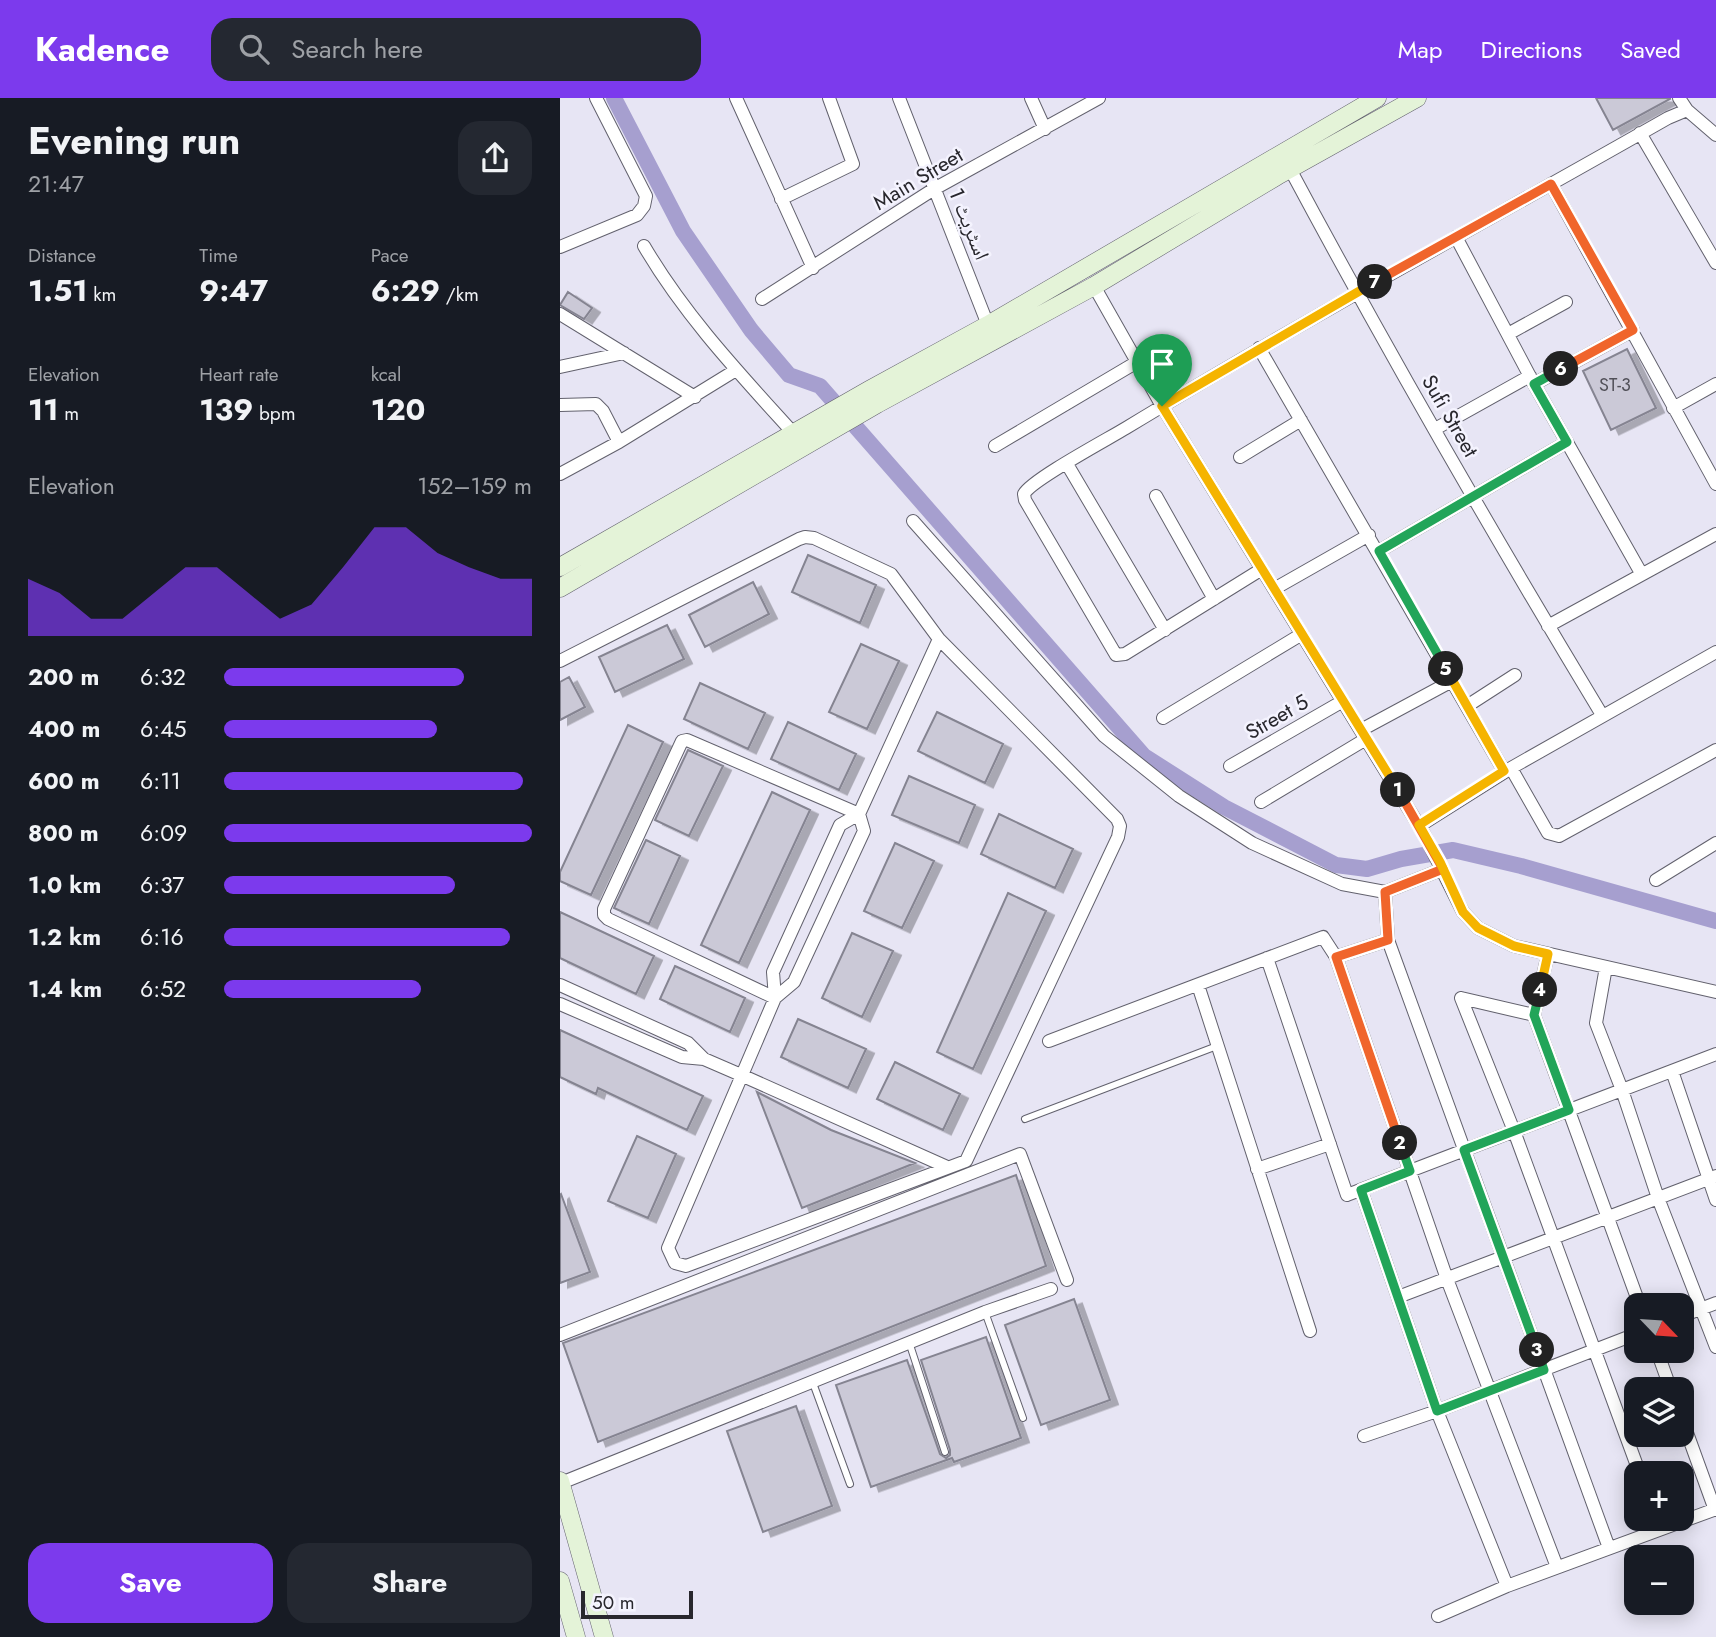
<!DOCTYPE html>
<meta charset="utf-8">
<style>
body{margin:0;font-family:Jost,"Noto Naskh Arabic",sans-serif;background:#242831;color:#f1f3f6;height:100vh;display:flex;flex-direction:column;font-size:26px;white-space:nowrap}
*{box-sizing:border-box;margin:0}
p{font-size:23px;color:#9ea1a6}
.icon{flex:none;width:38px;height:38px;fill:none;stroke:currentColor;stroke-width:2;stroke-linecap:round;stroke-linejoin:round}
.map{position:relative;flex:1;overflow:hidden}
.side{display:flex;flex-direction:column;background:#171b24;width:560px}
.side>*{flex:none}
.needle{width:46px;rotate:115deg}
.controls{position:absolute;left:1064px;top:1195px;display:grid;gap:14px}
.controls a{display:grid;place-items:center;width:70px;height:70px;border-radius:14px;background:#171b24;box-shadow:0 4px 18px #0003;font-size:35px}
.scale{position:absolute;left:21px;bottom:18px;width:112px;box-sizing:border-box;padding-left:7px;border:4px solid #28272d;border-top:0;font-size:19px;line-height:24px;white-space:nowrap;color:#28272d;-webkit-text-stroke:5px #f4f3fe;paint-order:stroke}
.pin{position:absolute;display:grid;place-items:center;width:60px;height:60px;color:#fff;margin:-72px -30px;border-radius:50% 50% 50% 0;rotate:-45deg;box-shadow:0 0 7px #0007}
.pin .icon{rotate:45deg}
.km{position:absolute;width:35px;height:35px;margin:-18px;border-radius:50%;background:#222;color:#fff;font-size:19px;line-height:35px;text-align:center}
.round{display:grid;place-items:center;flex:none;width:74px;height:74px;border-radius:21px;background:#242831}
.overview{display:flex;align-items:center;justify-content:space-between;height:119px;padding:0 28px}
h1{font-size:38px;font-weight:700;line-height:52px}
.stats{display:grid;grid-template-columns:repeat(3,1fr);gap:10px;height:119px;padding:7px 28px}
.stats div{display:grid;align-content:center}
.stats b{font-size:30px;font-weight:700}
.stats small{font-size:19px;font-weight:400}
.stats p{font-size:19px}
.chart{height:196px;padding:14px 28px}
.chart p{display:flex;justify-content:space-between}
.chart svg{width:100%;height:126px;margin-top:7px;fill:#7c3aed;opacity:.7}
.primary-button{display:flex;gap:14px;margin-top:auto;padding:14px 28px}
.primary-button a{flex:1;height:80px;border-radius:21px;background:#7c3aed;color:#fff;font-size:28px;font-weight:700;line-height:80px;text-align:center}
.primary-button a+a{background:#242831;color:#f1f3f6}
ul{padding:0 28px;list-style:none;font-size:23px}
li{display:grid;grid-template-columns:112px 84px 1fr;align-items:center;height:52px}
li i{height:18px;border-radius:9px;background:#7c3aed}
header{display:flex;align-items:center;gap:42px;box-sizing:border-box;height:98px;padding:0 35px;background:#7c3aed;color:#fff}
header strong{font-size:33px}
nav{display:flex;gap:38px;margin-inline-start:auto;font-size:24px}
.search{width:490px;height:63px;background:#242831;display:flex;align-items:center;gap:18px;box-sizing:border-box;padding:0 24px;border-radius:21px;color:#9ea1a6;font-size:26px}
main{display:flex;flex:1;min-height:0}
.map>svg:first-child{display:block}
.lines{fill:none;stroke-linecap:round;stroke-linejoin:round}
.canal{stroke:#a69fcf;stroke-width:16}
.building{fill:#cbc9d7;stroke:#858491;stroke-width:2;filter:url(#shadow)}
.lane-casing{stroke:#62616d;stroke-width:8}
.street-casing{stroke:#62616d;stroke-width:14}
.secondary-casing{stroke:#62616d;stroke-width:19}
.lane{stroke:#fff;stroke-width:6}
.street{stroke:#fff;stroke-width:12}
.secondary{stroke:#e4f3d8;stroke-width:18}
.split-1-casing{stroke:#fff;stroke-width:14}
.split-2-casing{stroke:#fff;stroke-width:14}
.split-3-casing{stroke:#fff;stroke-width:14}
.split-4-casing{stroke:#fff;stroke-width:14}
.split-5-casing{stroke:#fff;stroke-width:14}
.split-6-casing{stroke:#fff;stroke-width:14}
.split-7-casing{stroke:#fff;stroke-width:14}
.split-8-casing{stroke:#fff;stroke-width:14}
.split-1{stroke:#f5b400;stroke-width:9}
.split-2{stroke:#f0652b;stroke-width:9}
.split-3{stroke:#22a559;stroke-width:9}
.split-4{stroke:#22a559;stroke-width:9}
.split-5{stroke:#f5b400;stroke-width:9}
.split-6{stroke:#22a559;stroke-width:9}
.split-7{stroke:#f0652b;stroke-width:9}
.split-8{stroke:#f5b400;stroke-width:9}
.labels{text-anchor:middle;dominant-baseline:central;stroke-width:5;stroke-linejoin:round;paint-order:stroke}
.number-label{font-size:18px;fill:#515058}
.street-label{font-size:21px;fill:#28272d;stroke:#f4f3fe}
</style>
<header>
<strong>Kadence</strong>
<div class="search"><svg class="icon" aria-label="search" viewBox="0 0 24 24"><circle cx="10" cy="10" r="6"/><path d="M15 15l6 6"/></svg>Search here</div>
<nav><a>Map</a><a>Directions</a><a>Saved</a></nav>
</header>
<main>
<section class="side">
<div class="overview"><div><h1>Evening run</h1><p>21:47</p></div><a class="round"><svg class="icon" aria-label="share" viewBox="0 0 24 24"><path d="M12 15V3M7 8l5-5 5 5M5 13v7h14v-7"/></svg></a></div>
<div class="stats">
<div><p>Distance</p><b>1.51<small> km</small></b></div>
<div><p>Time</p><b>9:47</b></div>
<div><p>Pace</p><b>6:29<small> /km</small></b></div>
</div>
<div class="stats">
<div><p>Elevation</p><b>11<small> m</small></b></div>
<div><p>Heart rate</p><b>139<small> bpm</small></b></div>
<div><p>kcal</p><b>120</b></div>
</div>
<div class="chart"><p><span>Elevation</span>152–159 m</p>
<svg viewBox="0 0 160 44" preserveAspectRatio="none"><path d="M0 44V24L10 29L20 38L30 38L40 29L50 20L60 20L70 29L80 38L90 33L100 20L110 6L120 6L130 15L140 20L150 24L160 24V44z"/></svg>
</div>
<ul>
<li><b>200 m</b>6:32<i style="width:78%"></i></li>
<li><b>400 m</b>6:45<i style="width:69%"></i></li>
<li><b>600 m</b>6:11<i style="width:97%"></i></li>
<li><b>800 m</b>6:09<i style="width:100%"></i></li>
<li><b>1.0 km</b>6:37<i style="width:75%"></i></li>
<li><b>1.2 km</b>6:16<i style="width:93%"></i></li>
<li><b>1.4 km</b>6:52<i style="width:64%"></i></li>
</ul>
<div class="primary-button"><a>Save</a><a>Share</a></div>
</section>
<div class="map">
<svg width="1156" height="1539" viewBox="0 0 1156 1539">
<defs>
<filter id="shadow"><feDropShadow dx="8" dy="4.5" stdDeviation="0" flood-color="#0004"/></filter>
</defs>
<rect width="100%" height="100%" fill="#e7e5f4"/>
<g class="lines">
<path class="canal" d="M 54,0 L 123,133 L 191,232 L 229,277 L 260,288 L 584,658 L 664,709 L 776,767 L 807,771 L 841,761 L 893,752 L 961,768 L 1156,823"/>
</g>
<path class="building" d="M 1036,0 L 1110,0 L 1110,1 L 1053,32 Z
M 8,194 L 32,210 L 24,221 L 0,207 Z
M 1067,251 L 1096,310 L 1051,332 L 1023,273 Z
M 248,457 L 316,487 L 300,525 L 232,494 Z
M 193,484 L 209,516 L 145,549 L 129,517 Z
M 107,527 L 124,561 L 55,594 L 39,559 Z
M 301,546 L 339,563 L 307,631 L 269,614 Z
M 9,579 L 25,609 L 0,622 L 0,584 Z
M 140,585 L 205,615 L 188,651 L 124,621 Z
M 377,614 L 443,646 L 425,685 L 358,653 Z
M 228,624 L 296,656 L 279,692 L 211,661 Z
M 68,627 L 103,644 L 31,797 L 0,783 L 0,774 Z
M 128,652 L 163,668 L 129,738 L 95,722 Z
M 349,678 L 415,707 L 399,745 L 332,717 Z
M 212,694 L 250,712 L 179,865 L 141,847 Z
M 439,716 L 513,751 L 495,790 L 421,756 Z
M 86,742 L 120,758 L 89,826 L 54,810 Z
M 335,745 L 374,763 L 342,830 L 304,813 Z
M 448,795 L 486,813 L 413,971 L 377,954 Z
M 0,814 L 94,858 L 76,896 L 0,860 Z
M 292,835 L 333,853 L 302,919 L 262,900 Z
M 115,868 L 185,900 L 170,934 L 100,901 Z
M 238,921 L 306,951 L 288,990 L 221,959 Z
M 0,932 L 143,998 L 127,1032 L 38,990 L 36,996 L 0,979 Z
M 335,964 L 400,996 L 383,1032 L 317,1001 Z
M 197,994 L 271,1032 L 355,1065 L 242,1110 Z
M 77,1038 L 116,1056 L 88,1120 L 48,1103 Z
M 456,1077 L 486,1168 L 38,1344 L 3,1245 Z
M 1,1096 L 30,1174 L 0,1185 L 0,1097 Z
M 514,1201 L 550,1302 L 481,1327 L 445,1227 Z
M 426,1239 L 461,1340 L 394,1364 L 392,1360 L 311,1389 L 276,1287 L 347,1262 L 380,1356 L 386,1360 L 390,1357 L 390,1352 L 361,1262 Z
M 236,1308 L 272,1408 L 203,1434 L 167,1333 Z"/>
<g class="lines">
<defs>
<path id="lane" d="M 465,1021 L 657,948
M 425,1214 L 463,1320
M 349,1244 L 385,1354
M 253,1285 L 290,1386"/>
<path id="street" d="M 176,0 L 253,170
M 339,0 L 428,227
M 471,0 L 485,31
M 1119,0 L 1127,12 L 1156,37
M 1080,35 L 1156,165
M 730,71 C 829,256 934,438 1042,617
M 991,86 L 1156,386
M 221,101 L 293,66 L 269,0
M 896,139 L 974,286 L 1081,475
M 84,148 C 125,218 180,276 235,337
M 0,149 L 77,117 L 84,108 L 86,98 L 36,0
M 534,188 L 602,308 L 864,736 L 903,814 L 918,830 L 954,848 L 1156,894
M 202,201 L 374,91 L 539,0
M 0,216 L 135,299
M 948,236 L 1006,204
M 699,250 L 944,673
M 0,269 L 64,255
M 974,286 L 1073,232
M 0,307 L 36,306 L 43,313 L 59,344
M 1113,310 L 1156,286
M 875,331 L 970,278
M 435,348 L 577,264
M 680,359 L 741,322
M 507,366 L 605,532
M 0,376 L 59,344 L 176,272
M 596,398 L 654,501
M 353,423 L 544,638 L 619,698 L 692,745 L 782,786 L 825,794
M 819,453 L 1007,344
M 702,471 L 565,556 L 556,557 L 465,402 L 464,396 C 471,382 548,341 566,330 C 744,222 927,123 1108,20 L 1127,12
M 714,491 L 809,437
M 988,528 L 1156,436
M 0,563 L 239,441 L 245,439 L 254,440 L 331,476 L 379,541 L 557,721 L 560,728 L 558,739 L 406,1063 L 126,1168 L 115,1165 L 108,1150 L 215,900 L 234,884 L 304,733 L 299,716
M 907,608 L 955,577
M 603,620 L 742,536
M 801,632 L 892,583
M 670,668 L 783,603
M 951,670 L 988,735 L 999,738 L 1156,652
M 701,704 L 806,641
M 859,728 L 951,670 L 1156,554
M 1096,782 L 1156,745
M 828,842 L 1049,1450
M 988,856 L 974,917 L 1080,1208
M 776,859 L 887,1181 L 997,1469
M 707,860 L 787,1097 L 1156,956
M 1046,869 L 1036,925 L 1062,992 L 1098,1100 L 1156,1249
M 0,887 L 128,945 L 144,961
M 638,887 L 750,1233
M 215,900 L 48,821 L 44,817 L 44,811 L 122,643 L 127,642 L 299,716
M 215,900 L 213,874 L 280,727 L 299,716 L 379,541
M 901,900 L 954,1033 L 1080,1376
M 901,900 L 974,917
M 0,906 L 122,959 L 144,961 L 181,977 L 387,1069
M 489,943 L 763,839 L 776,859 L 828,842 L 825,794 L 883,771
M 1112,973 L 1156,1102
M 697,1071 L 770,1046
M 801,1092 L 877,1313 L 947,1488
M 838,1199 L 1156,1078
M 1122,1218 L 1156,1205
M 0,1237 L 460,1056 L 507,1182
M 1097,1253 L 1111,1292
M 1122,1321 L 1155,1412
M 804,1338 L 877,1313 L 1076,1236
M 1,1385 L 425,1214 L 491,1191
M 878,1518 L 947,1488 L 1156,1411"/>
<path id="secondary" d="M 0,469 L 309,292 L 428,227 L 817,0
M 0,490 L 317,306 L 534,188 L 717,78 L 857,0
M 0,1383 L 44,1539
M 0,1483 L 16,1539"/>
</defs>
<use href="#lane" class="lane-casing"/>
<use href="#street" class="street-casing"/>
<use href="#secondary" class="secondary-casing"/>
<use href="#lane" class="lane"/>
<use href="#street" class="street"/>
<use href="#secondary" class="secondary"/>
</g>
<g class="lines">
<defs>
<path id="split-1" d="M 602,308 L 838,692"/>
<path id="split-2" d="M 838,692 L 883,771 L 825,794 L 828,842 L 776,859 L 840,1045"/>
<path id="split-3" d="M 840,1045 L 850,1073 L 801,1092 L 877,1313 L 984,1272 L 977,1252"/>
<path id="split-4" d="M 977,1252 L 904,1052 L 1009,1012 L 974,917 L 980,892"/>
<path id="split-5" d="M 886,571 L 944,673 L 859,727 L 880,764 L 903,814 L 918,830 L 954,848 L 988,856 L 980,892"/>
<path id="split-6" d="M 886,571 L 819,453 L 1007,344 L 974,286 L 1001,271"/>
<path id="split-7" d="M 815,184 L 991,86 L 1073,232 L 1001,271"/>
<path id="split-8" d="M 602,308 L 815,184"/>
</defs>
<use href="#split-1" class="split-1-casing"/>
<use href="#split-2" class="split-2-casing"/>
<use href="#split-3" class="split-3-casing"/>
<use href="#split-4" class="split-4-casing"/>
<use href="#split-5" class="split-5-casing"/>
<use href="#split-6" class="split-6-casing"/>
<use href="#split-7" class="split-7-casing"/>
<use href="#split-8" class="split-8-casing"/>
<use href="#split-1" class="split-1"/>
<use href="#split-2" class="split-2"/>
<use href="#split-3" class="split-3"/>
<use href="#split-4" class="split-4"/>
<use href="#split-5" class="split-5"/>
<use href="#split-6" class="split-6"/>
<use href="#split-7" class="split-7"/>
<use href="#split-8" class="split-8"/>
</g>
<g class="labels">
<g class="number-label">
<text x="1055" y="287">ST-3</text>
</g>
<g class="street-label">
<text transform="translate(358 81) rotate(-31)">Main Street</text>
<text transform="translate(409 126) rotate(68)">اسٹریٹ 1</text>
<text transform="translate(890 318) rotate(60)">Sufi Street</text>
<text transform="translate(717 619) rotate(-30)">Street 5</text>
</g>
</g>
</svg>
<div class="controls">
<a><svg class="needle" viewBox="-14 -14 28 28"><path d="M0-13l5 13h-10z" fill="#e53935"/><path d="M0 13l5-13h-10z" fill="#9ea1a6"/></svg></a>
<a><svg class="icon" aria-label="layers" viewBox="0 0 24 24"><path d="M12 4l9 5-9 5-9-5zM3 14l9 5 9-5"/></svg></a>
<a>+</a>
<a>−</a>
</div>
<div class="scale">50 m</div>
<div class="pin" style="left:602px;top:308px;background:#1e9e55"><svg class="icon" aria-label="arrive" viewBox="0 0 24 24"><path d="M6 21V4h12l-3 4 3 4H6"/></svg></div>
<b class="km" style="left:838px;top:692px">1</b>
<b class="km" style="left:840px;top:1045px">2</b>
<b class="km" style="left:977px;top:1252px">3</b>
<b class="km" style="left:980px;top:892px">4</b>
<b class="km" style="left:886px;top:571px">5</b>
<b class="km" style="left:1001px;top:271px">6</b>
<b class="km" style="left:815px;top:184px">7</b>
</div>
</main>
